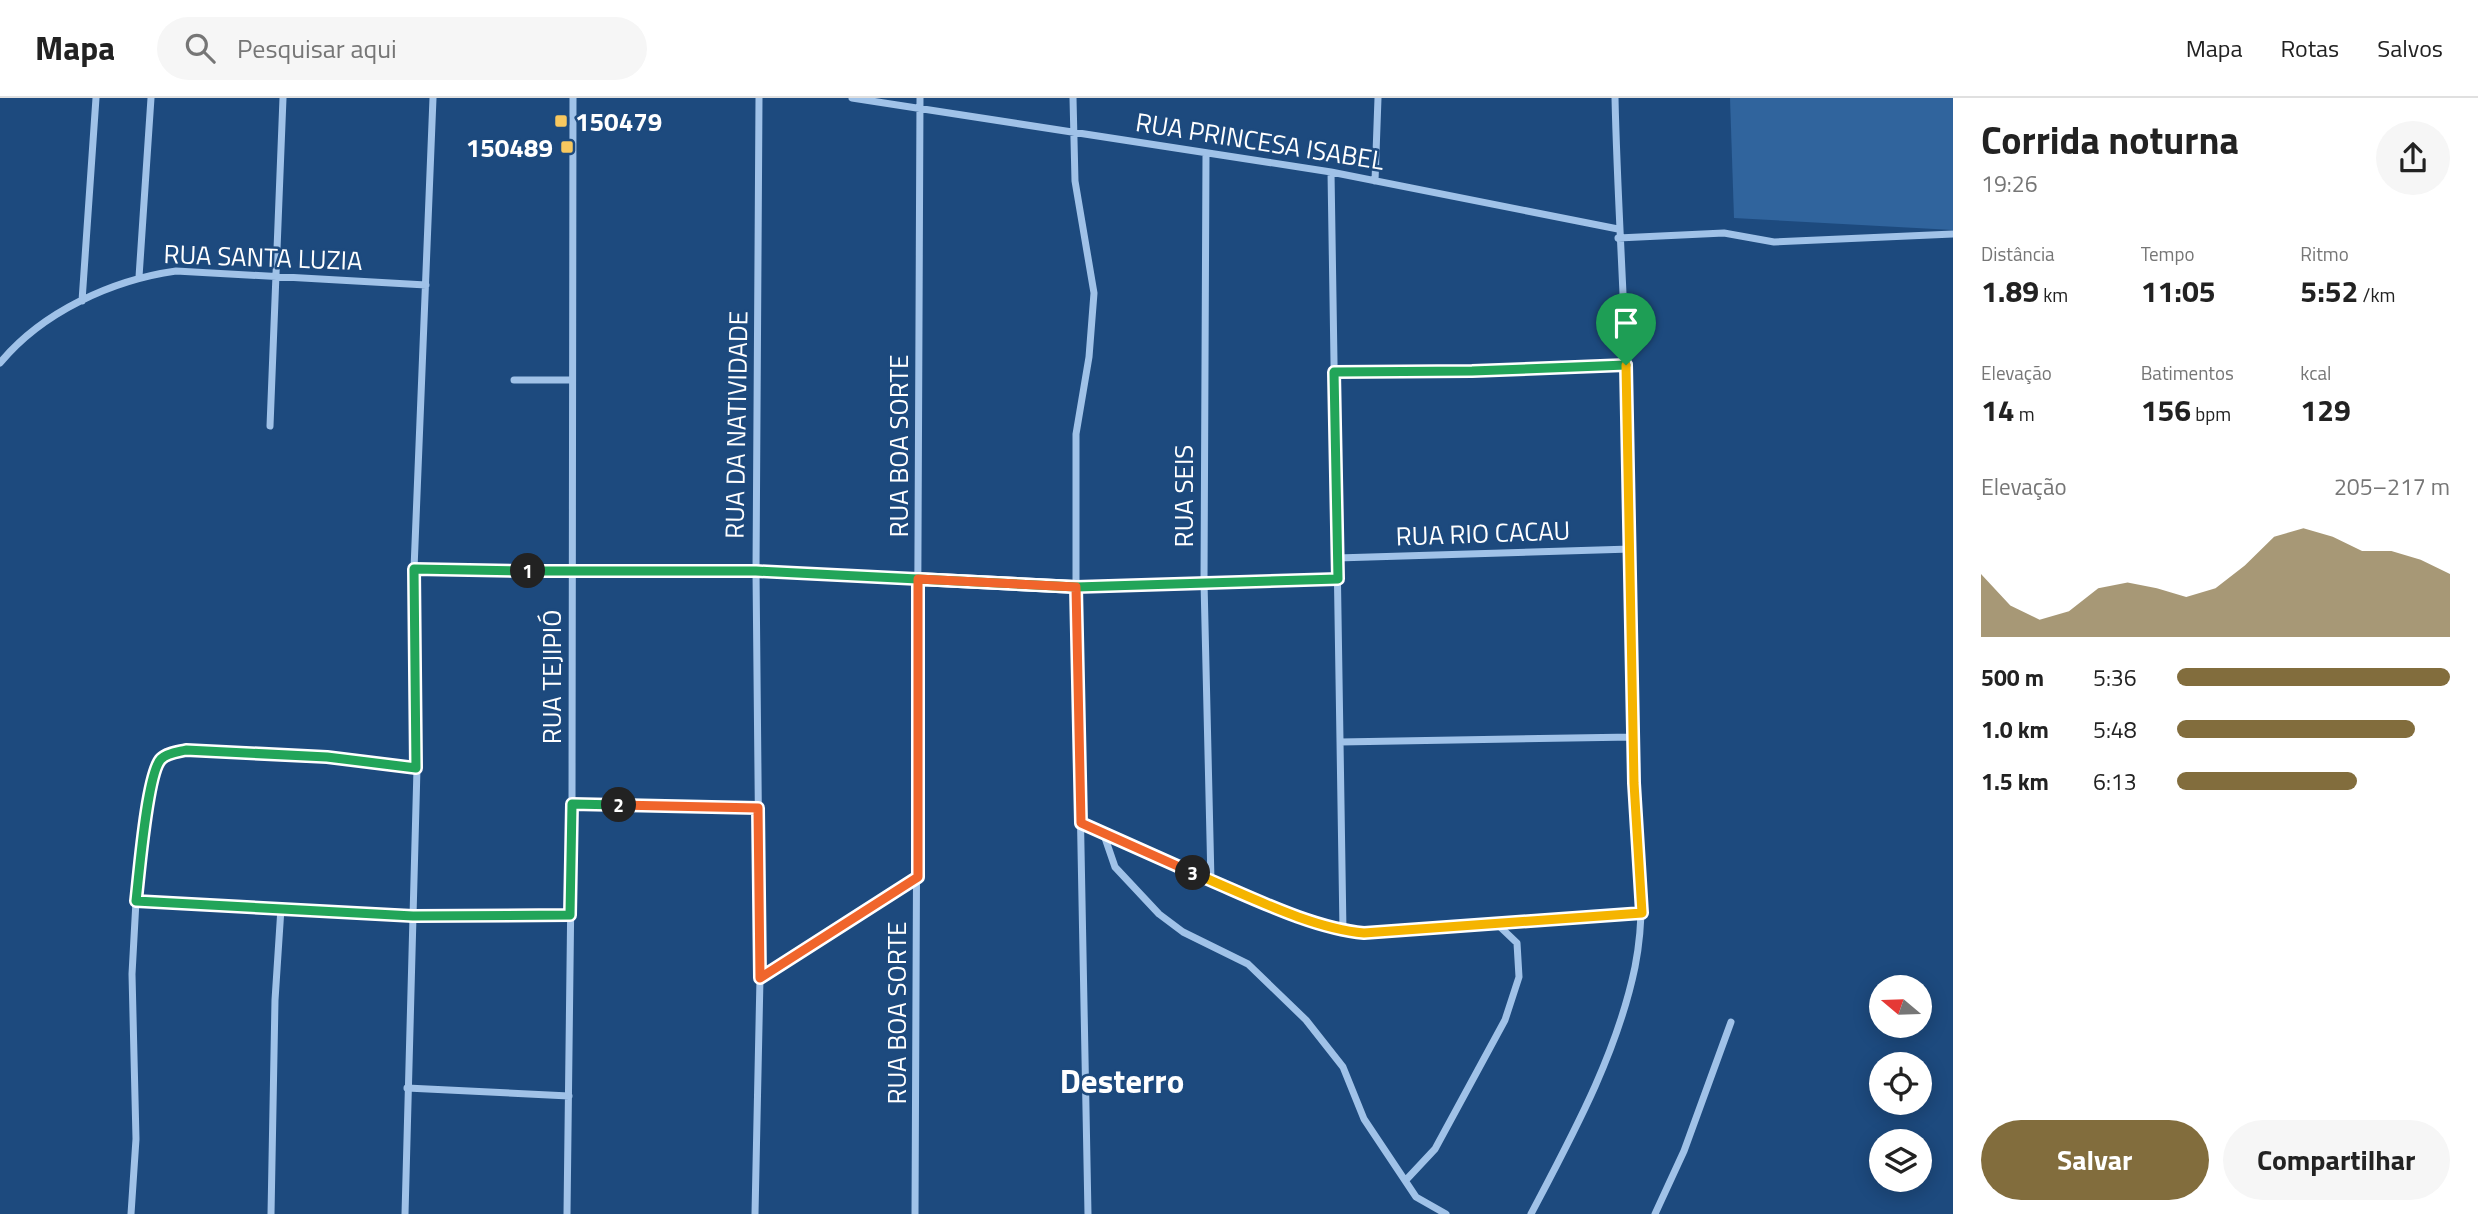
<!DOCTYPE html>
<html lang="pt">
<meta charset="utf-8">
<style>
body{margin:0;font-family:"Titillium Web",sans-serif;background:#f6f6f6;color:#222;height:100vh;display:flex;flex-direction:column;font-size:26px;white-space:nowrap}
*{box-sizing:border-box;margin:0}
p{font-size:23px;color:#767676}
.icon{flex:none;width:38px;height:38px;fill:none;stroke:currentColor;stroke-width:2;stroke-linecap:round;stroke-linejoin:round}
.map{position:relative;flex:1;overflow:hidden}
.details{display:flex;flex-direction:column;background:#fff;width:525px}
.details>*{flex:none}
.needle{width:46px;rotate:289deg}
.buttons{position:absolute;left:1869px;top:877px;display:grid;gap:14px}
.buttons a{display:grid;place-items:center;width:63px;height:63px;border-radius:50%;background:#fff;box-shadow:0 4px 18px #0003;font-size:35px}
.pin{position:absolute;display:grid;place-items:center;width:60px;height:60px;color:#fff;margin:-72px -30px;border-radius:50% 50% 50% 0;rotate:-45deg;box-shadow:0 0 7px #0007}
.pin .icon{rotate:45deg}
.km{position:absolute;width:35px;height:35px;margin:-18px;border-radius:50%;background:#222;color:#fff;font-size:19px;line-height:35px;text-align:center}
.round{display:grid;place-items:center;flex:none;width:74px;height:74px;border-radius:37px;background:#f6f6f6}
.overview{display:flex;align-items:center;justify-content:space-between;height:119px;padding:0 28px}
h1{font-size:38px;font-weight:700;line-height:52px}
.metrics{display:grid;grid-template-columns:repeat(3,1fr);gap:10px;height:119px;padding:7px 28px}
.metrics div{display:grid;align-content:center}
.metrics b{font-size:30px;font-weight:700}
.metrics small{font-size:19px;font-weight:400}
.metrics p{font-size:19px}
.chart{height:196px;padding:14px 28px}
.chart p{display:flex;justify-content:space-between}
.chart svg{width:100%;height:126px;margin-top:7px;fill:#826d3d;opacity:.7}
.primary-button{display:flex;gap:14px;margin-top:auto;padding:14px 28px}
.primary-button a{flex:1;height:80px;border-radius:42px;background:#826d3d;color:#fff;font-size:28px;font-weight:700;line-height:80px;text-align:center}
.primary-button a+a{background:#f6f6f6;color:#222}
ul{padding:0 28px;list-style:none;font-size:23px}
li{display:grid;grid-template-columns:112px 84px 1fr;align-items:center;height:52px}
li i{height:18px;border-radius:9px;background:#826d3d}
header{display:flex;align-items:center;gap:42px;box-sizing:border-box;height:98px;padding:0 35px;background:#fff;border-bottom:2px solid #e0e0e0}
header strong{font-size:33px}
nav{display:flex;gap:38px;margin-inline-start:auto;font-size:24px}
.search{width:490px;height:63px;background:#f6f6f6;display:flex;align-items:center;gap:18px;box-sizing:border-box;padding:0 24px;border-radius:38px;color:#767676;font-size:26px}
main{display:flex;flex:1;min-height:0}
.map>svg:first-child{display:block}
.green{fill:#30649d}
.lines{fill:none;stroke-linecap:round;stroke-linejoin:round}
.street{stroke:#a0c2e8;stroke-width:7}
.split-1-casing{stroke:#fff;stroke-width:14}
.split-2-casing{stroke:#fff;stroke-width:14}
.split-3-casing{stroke:#fff;stroke-width:14}
.split-4-casing{stroke:#fff;stroke-width:14}
.split-1{stroke:#22a559;stroke-width:9}
.split-2{stroke:#22a559;stroke-width:9}
.split-3{stroke:#f0652b;stroke-width:9}
.split-4{stroke:#f5b400;stroke-width:9}
.poi-dot{fill:#f8c85f;stroke:#1d4a7e;stroke-width:2.5}
.labels{text-anchor:middle;dominant-baseline:central;stroke-width:5;stroke-linejoin:round;paint-order:stroke}
.poi-label{font-size:26px;font-weight:bold;fill:#fff;stroke:#1d4a7e;text-anchor:start}
.street-label{font-size:26px;fill:#fff;stroke:#1d4a7e}
.district-label{font-size:33px;font-weight:bold;fill:#fff;stroke:#1d4a7e}
</style>
<header>
<strong>Mapa</strong>
<div class="search"><svg class="icon" aria-label="search" viewBox="0 0 24 24"><circle cx="10" cy="10" r="6"/><path d="M15 15l6 6"/></svg>Pesquisar aqui</div>
<nav><a>Mapa</a><a>Rotas</a><a>Salvos</a></nav>
</header>
<main>
<div class="map">
<svg width="1953" height="1116" viewBox="0 0 1953 1116">
<rect width="100%" height="100%" fill="#1d4a7e"/>
<path class="green" d="M 1730,0 L 1953,0 L 1953,132 L 1734,120 Z"/>
<g class="lines">
<path class="street" d="M 852,0 L 1331,74 L 1618,131
M 1073,0 L 1075,83 L 1094,195 L 1089,259 L 1076,336 L 1076,489 L 1088,1116
M 1206,55 L 1204,484 L 1211,783
M 1331,74 L 1343,833
M 1375,83 L 1378,0
M 1618,140 L 1724,135 L 1774,144 L 1953,136
M 139,179 L 151,0
M 82,203 L 96,0
M 0,265 C 42,214 112,182 176,173 L 426,187
M 1334,274 L 1472,273 L 1626,267
M 514,282 L 571,282
M 270,328 L 283,0
M 1337,460 L 1631,451
M 414,471 L 756,473 L 1076,489 L 1338,481
M 1340,644 L 1633,639
M 572,706 L 758,710
M 1081,725 L 1211,783 L 1343,833 L 1391,834 L 1642,815
M 1104,737 L 1115,769 L 1159,816 L 1183,834 L 1248,866 L 1306,922 L 1343,969 L 1364,1021 L 1416,1099 L 1446,1116
M 136,803 L 413,818 L 570,817
M 760,880 L 918,779
M 407,990 L 569,998
M 1406,1082 L 1435,1051 L 1505,922 L 1519,879 L 1517,845 L 1496,825
M 131,1116 L 136,1041 L 132,876 L 136,803 L 151,688 L 159,663 L 186,652 L 327,659 L 417,670
M 271,1116 L 275,902 L 281,810
M 405,1116 L 417,670 L 414,471 L 433,0
M 567,1116 L 572,706 L 573,0
M 755,1116 L 760,880 L 756,473 L 759,0
M 915,1116 L 920,0
M 1531,1116 C 1572,1038 1617,956 1635,869 C 1650,795 1634,716 1633,641 C 1632,517 1631,393 1626,269 C 1623,179 1617,90 1615,0
M 1655,1116 L 1684,1053 L 1731,924"/>
</g>
<g class="lines">
<defs>
<path id="split-1" d="M 528,473 L 756,473 L 1076,489 L 1338,481 L 1334,274 L 1472,273 L 1626,267"/>
<path id="split-2" d="M 528,473 L 414,471 L 416,670 L 327,659 L 186,652 C 178,654 167,655 161,661 C 147,675 139,778 136,803 L 413,818 L 570,817 L 572,706 L 619,707"/>
<path id="split-3" d="M 619,707 L 758,710 L 760,880 L 918,779 L 918,481 L 1076,489 L 1081,725 L 1193,775"/>
<path id="split-4" d="M 1193,775 C 1245,796 1309,830 1364,835 L 1642,815 L 1634,685 L 1626,267"/>
</defs>
<use href="#split-1" class="split-1-casing"/>
<use href="#split-2" class="split-2-casing"/>
<use href="#split-3" class="split-3-casing"/>
<use href="#split-4" class="split-4-casing"/>
<use href="#split-1" class="split-1"/>
<use href="#split-2" class="split-2"/>
<use href="#split-3" class="split-3"/>
<use href="#split-4" class="split-4"/>
</g>
<g class="poi-dot">
<rect x="554" y="16" width="14" height="14" rx="3.5"/>
<rect x="560" y="42" width="14" height="14" rx="3.5"/>
</g>
<g class="labels">
<g class="poi-label">
<text x="575" y="23">150479</text>
<text x="553" y="49" text-anchor="end">150489</text>
</g>
<g class="street-label">
<text transform="translate(1260 43) rotate(9)">RUA PRINCESA ISABEL</text>
<text transform="translate(263 159) rotate(2)">RUA SANTA LUZIA</text>
<text transform="translate(736 327) rotate(-89)">RUA DA NATIVIDADE</text>
<text transform="translate(898 348) rotate(-90)">RUA BOA SORTE</text>
<text transform="translate(1183 398) rotate(-90)">RUA SEIS</text>
<text transform="translate(1483 435) rotate(-2)">RUA RIO CACAU</text>
<text transform="translate(551 579) rotate(-90)">RUA TEJIPIÓ</text>
<text transform="translate(896 915) rotate(-90)">RUA BOA SORTE</text>
</g>
<g class="district-label">
<text x="1122" y="983">Desterro</text>
</g>
</g>
</svg>
<div class="buttons">
<a><svg class="needle" viewBox="-14 -14 28 28"><path d="M0-13l5 13h-10z" fill="#e53935"/><path d="M0 13l5-13h-10z" fill="#767676"/></svg></a>
<a><svg class="icon" aria-label="locate" viewBox="0 0 24 24"><circle cx="12" cy="12" r="6"/><path d="M12 2v4M12 18v4M2 12h4M18 12h4"/></svg></a>
<a><svg class="icon" aria-label="layers" viewBox="0 0 24 24"><path d="M12 4l9 5-9 5-9-5zM3 14l9 5 9-5"/></svg></a>
</div>
<div class="pin" style="left:1626px;top:267px;background:#1e9e55"><svg class="icon" aria-label="arrive" viewBox="0 0 24 24"><path d="M6 21V4h12l-3 4 3 4H6"/></svg></div>
<b class="km" style="left:528px;top:473px">1</b>
<b class="km" style="left:619px;top:707px">2</b>
<b class="km" style="left:1193px;top:775px">3</b>
</div>
<section class="details">
<div class="overview"><div><h1>Corrida noturna</h1><p>19:26</p></div><a class="round"><svg class="icon" aria-label="share" viewBox="0 0 24 24"><path d="M12 15V3M7 8l5-5 5 5M5 13v7h14v-7"/></svg></a></div>
<div class="metrics">
<div><p>Distância</p><b>1.89<small> km</small></b></div>
<div><p>Tempo</p><b>11:05</b></div>
<div><p>Ritmo</p><b>5:52<small> /km</small></b></div>
</div>
<div class="metrics">
<div><p>Elevação</p><b>14<small> m</small></b></div>
<div><p>Batimentos</p><b>156<small> bpm</small></b></div>
<div><p>kcal</p><b>129</b></div>
</div>
<div class="chart"><p><span>Elevação</span>205–217 m</p>
<svg viewBox="0 0 160 44" preserveAspectRatio="none"><path d="M0 44V22L10 33L20 38L30 35L40 27L50 25L60 27L70 30L80 27L90 19L100 9L110 6L120 9L130 14L140 14L150 17L160 22V44z"/></svg>
</div>
<ul>
<li><b>500 m</b>5:36<i style="width:100%"></i></li>
<li><b>1.0 km</b>5:48<i style="width:87%"></i></li>
<li><b>1.5 km</b>6:13<i style="width:66%"></i></li>
</ul>
<div class="primary-button"><a>Salvar</a><a>Compartilhar</a></div>
</section>
</main>
